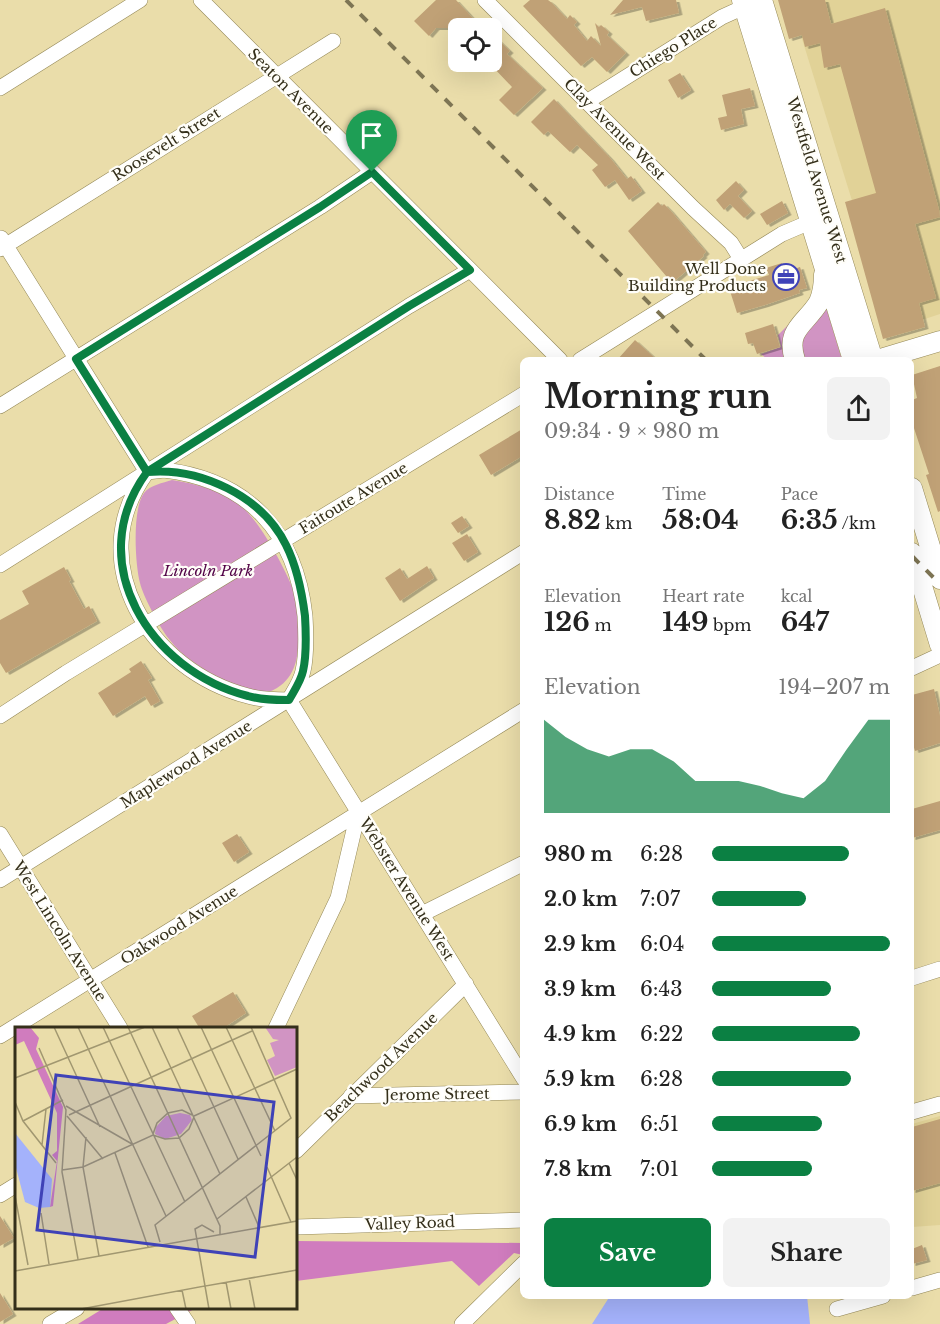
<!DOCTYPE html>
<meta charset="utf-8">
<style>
body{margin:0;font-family:"Libre Baskerville",serif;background:#f2f2f2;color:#222;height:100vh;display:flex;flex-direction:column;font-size:22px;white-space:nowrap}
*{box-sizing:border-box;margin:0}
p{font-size:20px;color:#767676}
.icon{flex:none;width:33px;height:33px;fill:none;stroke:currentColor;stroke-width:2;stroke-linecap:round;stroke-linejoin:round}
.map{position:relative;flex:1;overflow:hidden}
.details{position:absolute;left:520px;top:357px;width:394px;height:942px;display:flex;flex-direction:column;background:#fff;border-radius:9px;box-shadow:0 6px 24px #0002}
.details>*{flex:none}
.buttons{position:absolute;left:448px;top:18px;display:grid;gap:12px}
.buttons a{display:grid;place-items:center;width:54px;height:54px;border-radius:9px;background:#fff;box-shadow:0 6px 24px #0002;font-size:30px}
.pin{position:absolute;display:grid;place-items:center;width:51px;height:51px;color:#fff;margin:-62px -26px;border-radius:50% 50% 50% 0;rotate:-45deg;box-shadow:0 0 6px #0007}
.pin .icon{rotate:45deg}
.round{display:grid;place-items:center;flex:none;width:63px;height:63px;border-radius:9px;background:#f2f2f2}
.head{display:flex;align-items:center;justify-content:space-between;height:102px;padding:0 24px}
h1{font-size:33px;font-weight:700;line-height:45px}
.stats{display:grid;grid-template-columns:repeat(3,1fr);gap:9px;height:102px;padding:6px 24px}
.stats div{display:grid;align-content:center}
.stats b{font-size:26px;font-weight:700}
.stats small{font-size:16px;font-weight:400}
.stats p{font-size:16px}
.chart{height:168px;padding:12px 24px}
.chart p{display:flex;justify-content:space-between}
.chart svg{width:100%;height:108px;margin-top:6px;fill:#0b8043;opacity:.7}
.cta{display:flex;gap:12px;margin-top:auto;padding:12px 24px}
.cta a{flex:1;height:69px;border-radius:9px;background:#0b8043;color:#fff;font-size:24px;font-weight:700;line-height:69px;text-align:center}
.cta a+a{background:#f2f2f2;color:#222}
ul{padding:0 24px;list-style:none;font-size:20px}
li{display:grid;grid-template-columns:96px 72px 1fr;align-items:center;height:45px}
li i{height:15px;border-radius:8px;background:#0b8043}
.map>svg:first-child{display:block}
.built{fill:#e1d297}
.green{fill:#d194c3}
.forest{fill:#d07cbe}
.water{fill:#a4b2fb}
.building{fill:#c0a176;filter:url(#shadow)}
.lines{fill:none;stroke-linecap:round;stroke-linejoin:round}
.minor-casing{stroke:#948857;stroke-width:16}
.major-casing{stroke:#948857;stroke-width:21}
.minor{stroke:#fff;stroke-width:15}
.major{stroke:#fff;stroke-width:20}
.rail{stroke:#7e7554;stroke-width:4;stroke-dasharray:10 10;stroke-linecap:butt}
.route-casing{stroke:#fff;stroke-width:12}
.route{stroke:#0b8043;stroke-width:8}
.labels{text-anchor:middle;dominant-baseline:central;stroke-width:4.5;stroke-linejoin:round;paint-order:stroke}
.street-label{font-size:15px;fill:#342f1a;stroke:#fffef9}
.poi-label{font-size:15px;fill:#342f1a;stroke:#fffef9;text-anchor:end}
.park-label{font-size:15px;font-style:italic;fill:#520347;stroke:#fffef9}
.inset-road{fill:none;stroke:#a19770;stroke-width:1.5}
.view{fill:#3f42b7;fill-opacity:0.15;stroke:#3f42b7;stroke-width:3}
.inset-edge{fill:none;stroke:#342f1a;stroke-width:3}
</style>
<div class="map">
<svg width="940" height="1324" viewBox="0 0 940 1324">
<defs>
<filter id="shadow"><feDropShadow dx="3.5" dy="2" stdDeviation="0" flood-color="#0004"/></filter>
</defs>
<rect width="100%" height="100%" fill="#eaddaa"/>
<path class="built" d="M 790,0 L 940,0 L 940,314 L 892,330 Z
M 940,1116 L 940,1225 L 912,1227 L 912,1124 Z"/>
<path class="green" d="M 824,309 L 827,310 L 842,360 L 804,360 L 801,338 Z
M 790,323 L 786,360 L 768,360 L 761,354 L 781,347 L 778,335 Z
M 172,480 C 195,484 220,489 239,504 C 261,522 286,570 296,596 C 298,603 298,612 298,619 C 299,644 301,673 277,688 C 257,701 235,689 218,678 C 201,667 181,656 169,639 C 160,628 143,596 140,583 C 135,564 132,509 144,493 C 150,485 163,483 172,480 Z"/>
<path class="forest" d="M 296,1241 L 523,1243 L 523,1255 L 514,1253 L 479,1286 L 452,1261 L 296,1281 Z
M 104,1308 L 196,1308 L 166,1324 L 78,1324 Z"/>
<path class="water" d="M 610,1296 L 807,1296 L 810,1324 L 592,1324 Z"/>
<path class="building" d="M 436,0 L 456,0 L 482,28 L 459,28 L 459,39 L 450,28 L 436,28 L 429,36 L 414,21 Z
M 530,0 L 548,0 L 552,3 L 567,19 L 570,15 L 577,22 L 574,25 L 587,41 L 591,36 L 601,46 L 595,23 L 599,27 L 601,25 L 609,32 L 607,35 L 626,53 L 607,72 L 592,57 L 581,66 L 523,6 Z
M 623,0 L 676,0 L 679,13 L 646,21 L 642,7 L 610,15 Z
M 778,0 L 825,0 L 831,24 L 885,8 L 939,210 L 940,217 L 915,224 L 936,298 L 919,303 L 925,327 L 883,339 L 845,202 L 876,193 L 840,64 L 824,68 L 820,43 L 805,47 L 802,35 L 789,39 Z
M 492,34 L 510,51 L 507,54 L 543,88 L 514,115 L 499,100 L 512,87 L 492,66 Z
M 680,73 L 691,90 L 678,98 L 668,80 Z
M 750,88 L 755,106 L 741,109 L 744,124 L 721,130 L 718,118 L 727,116 L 722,95 Z
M 554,99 L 611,159 L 627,179 L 631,176 L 642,191 L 629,200 L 615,180 L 605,187 L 592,170 L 598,165 L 577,145 L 570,152 L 548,131 L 544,135 L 531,122 Z
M 736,181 L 744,190 L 738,196 L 752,211 L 744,218 L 730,204 L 724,210 L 716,200 Z
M 782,201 L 788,213 L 767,225 L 760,214 Z
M 658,202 L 662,206 L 664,204 L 670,210 L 706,252 L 703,255 L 704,256 L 672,283 L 628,231 Z
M 782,263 L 785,272 L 800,267 L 807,288 L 799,290 L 800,293 L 765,305 L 737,313 L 730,291 L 747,286 L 746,282 L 769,275 L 766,268 Z
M 773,324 L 780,347 L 757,354 L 753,343 L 748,344 L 745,333 Z
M 635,340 L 657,360 L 617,360 Z
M 940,366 L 940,511 L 938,512 L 926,475 L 929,474 L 912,422 L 912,400 L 917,398 L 912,375 Z
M 524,428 L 524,455 L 491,475 L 479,455 Z
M 462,516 L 469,526 L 458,533 L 451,523 Z
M 467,534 L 478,552 L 464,561 L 452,543 Z
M 427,566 L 434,578 L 400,601 L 385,578 L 400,568 L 407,579 Z
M 64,567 L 71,580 L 69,581 L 84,609 L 89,606 L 97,621 L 6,673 L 0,663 L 0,620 L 29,604 L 22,591 Z
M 141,661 L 152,678 L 148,680 L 160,701 L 151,706 L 145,696 L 113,716 L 98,693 L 131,672 L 129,669 Z
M 934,689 L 940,716 L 940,743 L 915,751 L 912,741 L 912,695 Z
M 940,801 L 940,830 L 912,838 L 912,809 Z
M 237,834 L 249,852 L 234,862 L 222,843 Z
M 233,992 L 246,1013 L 222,1029 L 200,1029 L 192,1016 Z
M 940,1119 L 940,1183 L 912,1191 L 912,1127 Z
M 0,1216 L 14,1238 L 0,1246 Z
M 922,1245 L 927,1260 L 912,1264 L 912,1249 Z
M 0,1293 L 13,1314 L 0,1322 Z"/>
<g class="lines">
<defs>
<path id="minor" d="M 201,0 L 560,360
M 485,0 L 693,208 L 731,243 L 741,259
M 0,88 L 140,0
M 588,101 L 722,17 L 753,3
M 1,238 L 147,472
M 0,249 L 333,41
M 580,360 L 782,234 L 810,222 L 820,224
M 0,406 L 320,207 L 372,172
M 164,470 C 248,480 296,532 305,616 C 306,633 307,654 303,671 C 301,681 294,691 289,700 C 275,700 262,700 248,696 C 150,671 81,562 147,472 Z
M 0,565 L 409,306 L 470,270
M 912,668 L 940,655
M 289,700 L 524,1079
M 0,716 L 66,673 L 524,394
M 0,834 L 120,1028
M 0,880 L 524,552
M 422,914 L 524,863
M 912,978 L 940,969
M 276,1028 L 338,898 L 358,813
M 0,1036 L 524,710
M 351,1096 L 524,1092
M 912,1112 L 940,1104
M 296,1151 L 466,984
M 0,1195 L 16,1185
M 296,1227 L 524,1220
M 912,1288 L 940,1280
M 177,1308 L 188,1324
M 837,1309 L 883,1296
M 50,1324 L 77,1308
M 462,1324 L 524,1263"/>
<path id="major" d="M 742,0 L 853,360
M 762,0 L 873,360
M 795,360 C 785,329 806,324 819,302 C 823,293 824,283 824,274
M 877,360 L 940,341
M 912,488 L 940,579
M 912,553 L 940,645"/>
</defs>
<use href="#minor" class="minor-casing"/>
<use href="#major" class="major-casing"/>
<use href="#minor" class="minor"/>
<use href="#major" class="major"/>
<path class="rail" d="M 346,0 L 706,360
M 912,556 L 940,584"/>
</g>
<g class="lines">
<defs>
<path id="route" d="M 372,172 L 320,207 L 76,359 L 147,472 C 81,562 150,671 248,696 C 262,700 275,700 289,700 C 294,691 301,681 303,671 C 307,654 306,633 305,616 C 302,592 297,567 286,545 C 262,496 200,467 147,472 L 409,306 L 470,270 L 372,172"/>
</defs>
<use href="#route" class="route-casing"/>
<use href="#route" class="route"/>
</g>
<defs>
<symbol id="office-ring" viewBox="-11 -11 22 22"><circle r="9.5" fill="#fffef9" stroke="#3f42b7" stroke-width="1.5"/><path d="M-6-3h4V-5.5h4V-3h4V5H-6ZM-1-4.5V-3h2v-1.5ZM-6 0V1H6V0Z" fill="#3f42b7"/></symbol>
</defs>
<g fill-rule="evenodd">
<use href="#office-ring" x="771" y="262" width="30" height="30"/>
</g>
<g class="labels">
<g class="street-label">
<text transform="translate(673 47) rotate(-32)">Chiego Place</text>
<text transform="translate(291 91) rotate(45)">Seaton Avenue</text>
<text transform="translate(615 129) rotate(45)">Clay Avenue West</text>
<text transform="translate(166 144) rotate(-32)">Roosevelt Street</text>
<text transform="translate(817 180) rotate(73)">Westfield Avenue West</text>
<text transform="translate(353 498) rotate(-31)">Faitoute Avenue</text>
<text transform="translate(186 764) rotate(-32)">Maplewood Avenue</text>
<text transform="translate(407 889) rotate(58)">Webster Avenue West</text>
<text transform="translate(179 925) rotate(-32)">Oakwood Avenue</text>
<text transform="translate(60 931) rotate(58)">West Lincoln Avenue</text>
<text transform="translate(381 1067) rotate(-44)">Beachwood Avenue</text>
<text transform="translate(437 1094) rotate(-1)">Jerome Street</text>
<text transform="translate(410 1223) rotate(-2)">Valley Road</text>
</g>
<g class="poi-label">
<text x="766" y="268">Well Done<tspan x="766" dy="17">Building Products</tspan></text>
</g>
<g class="park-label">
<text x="208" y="570">Lincoln Park</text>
</g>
</g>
<g transform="translate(15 1027)">
<rect width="282" height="282" fill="#eaddaa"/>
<path d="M 250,0 L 282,0 L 282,40 L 260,49 L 252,33 L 260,29 L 255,16 L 264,13 L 258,12 ZM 165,86 L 175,88 L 177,93 L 166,107 L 150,112 L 140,107 L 141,100 L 151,89 Z" fill="#d194c3"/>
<path d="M 0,0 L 15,0 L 24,11 L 21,22 L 48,80 L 38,179 L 35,180 L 42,134 L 37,128 L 42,124 L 42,86 L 9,14 L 0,18 Z" fill="#d07cbe"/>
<path d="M 0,106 L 37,152 L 35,180 L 24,181 L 10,175 L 0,137 Z" fill="#a4b2fb"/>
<path class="inset-road" d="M 39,0 L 85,100M 63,0 L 151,189M 88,0 L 170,175M 113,0 L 205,199 L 205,207M 137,0 L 205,147M 162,0 L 223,132M 186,0 L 246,129M 211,0 L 260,104M 24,21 L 51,83 L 47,145 L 63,232M 0,51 L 130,0M 0,75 L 8,94 L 41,136M 51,79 L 117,117M 54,88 L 237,4M 52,89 L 88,132M 179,89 L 282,42M 8,94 L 48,73M 138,107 L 142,96 L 153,86 L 167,83 L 177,88M 71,110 L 68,140 L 84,229M 27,118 L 31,82M 100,126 L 133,220M 274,136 L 282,153M 252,140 L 276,195M 47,143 L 68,140 L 138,108 L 150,112 L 164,111 L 174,102 L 179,90M 0,169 L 13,238M 231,170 L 244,200M 26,186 L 34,237M 202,192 L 282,130M 145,215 L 140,198 L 276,91 L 236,0M 0,244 L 282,194M 234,251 L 240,282M 211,255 L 216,282M 167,263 L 171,282M 66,282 L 190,259 L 180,202 L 187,198 L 199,205M 194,282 L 190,259 L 282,243"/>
<path class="view" d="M 41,48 L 259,75 L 240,230 L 22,203 Z"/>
<rect width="282" height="282" class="inset-edge"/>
</g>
</svg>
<div class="buttons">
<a><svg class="icon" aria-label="locate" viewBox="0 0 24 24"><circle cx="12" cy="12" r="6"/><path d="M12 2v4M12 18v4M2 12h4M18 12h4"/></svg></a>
</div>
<div class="pin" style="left:372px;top:172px;background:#1e9e55"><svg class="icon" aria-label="arrive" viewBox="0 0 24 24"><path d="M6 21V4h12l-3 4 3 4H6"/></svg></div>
<section class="details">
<div class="head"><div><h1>Morning run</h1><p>09:34 · 9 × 980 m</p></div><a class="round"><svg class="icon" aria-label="share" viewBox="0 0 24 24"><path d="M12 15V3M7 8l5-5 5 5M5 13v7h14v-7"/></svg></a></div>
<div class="stats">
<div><p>Distance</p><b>8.82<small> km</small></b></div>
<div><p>Time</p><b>58:04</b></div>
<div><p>Pace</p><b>6:35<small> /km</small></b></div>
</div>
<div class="stats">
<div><p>Elevation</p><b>126<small> m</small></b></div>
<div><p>Heart rate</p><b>149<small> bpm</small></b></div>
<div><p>kcal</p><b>647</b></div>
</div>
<div class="chart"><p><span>Elevation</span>194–207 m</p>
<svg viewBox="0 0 160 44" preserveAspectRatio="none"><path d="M0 44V6L10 13L20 18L30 21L40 18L50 18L60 23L70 31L80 31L90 31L100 33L110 36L120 38L130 31L140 18L150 6L160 6V44z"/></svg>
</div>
<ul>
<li><b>980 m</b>6:28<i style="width:77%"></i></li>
<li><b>2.0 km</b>7:07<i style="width:53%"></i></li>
<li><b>2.9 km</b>6:04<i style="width:100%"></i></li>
<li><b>3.9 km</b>6:43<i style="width:67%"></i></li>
<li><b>4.9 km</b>6:22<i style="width:83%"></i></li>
<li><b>5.9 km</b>6:28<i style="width:78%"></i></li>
<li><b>6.9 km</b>6:51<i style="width:62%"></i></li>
<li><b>7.8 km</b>7:01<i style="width:56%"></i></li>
</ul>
<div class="cta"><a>Save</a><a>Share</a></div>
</section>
</div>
